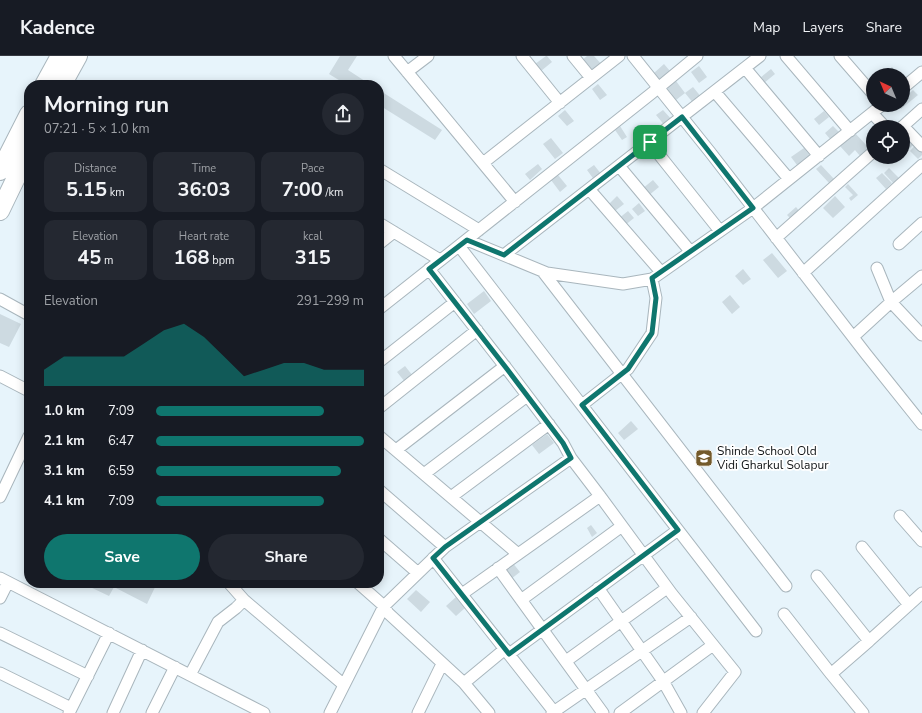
<!DOCTYPE html>
<meta charset="utf-8">
<style>
body{margin:0;font-family:"Nunito Sans",sans-serif;background:#242831;color:#f1f3f6;height:100vh;display:flex;flex-direction:column;font-size:15px;white-space:nowrap}
*{box-sizing:border-box;margin:0}
p{font-size:13px;color:#9ea1a6}
.icon{flex:none;width:22px;height:22px;fill:none;stroke:currentColor;stroke-width:2;stroke-linecap:round;stroke-linejoin:round}
.map{position:relative;flex:1;overflow:hidden}
.drawer{position:absolute;left:24px;top:24px;width:360px;height:508px;display:flex;flex-direction:column;background:#171b24;border-radius:16px;box-shadow:0 2px 10px #0003}
.drawer>*{flex:none}
.needle{width:26px;rotate:316deg}
.buttons{position:absolute;left:866px;top:12px;display:grid;gap:8px}
.buttons a{display:grid;place-items:center;width:44px;height:44px;border-radius:50%;background:#171b24;box-shadow:0 2px 10px #0003;font-size:20px}
.pin{position:absolute;display:grid;place-items:center;width:34px;height:34px;color:#fff;margin:-17px;border-radius:8px;box-shadow:0 2px 6px #0006}
.round{display:grid;place-items:center;flex:none;width:42px;height:42px;border-radius:21px;background:#242831}
.summary{display:flex;align-items:center;justify-content:space-between;height:68px;padding:0 20px}
h1{font-size:22px;font-weight:700;line-height:30px}
.metrics{display:grid;grid-template-columns:repeat(3,1fr);gap:6px;height:68px;padding:4px 20px}
.metrics div{display:grid;align-content:center;border-radius:10px;background:#242831;text-align:center}
.metrics b{font-size:20px;font-weight:700}
.metrics small{font-size:11px;font-weight:400}
.metrics p{font-size:11px}
.chart{height:112px;padding:8px 20px}
.chart p{display:flex;justify-content:space-between}
.chart svg{width:100%;height:72px;margin-top:4px;fill:#0f766e;opacity:.7}
.button{display:flex;gap:8px;margin-top:auto;padding:8px 20px}
.button a{flex:1;height:46px;border-radius:24px;background:#0f766e;color:#fff;font-size:16px;font-weight:700;line-height:46px;text-align:center}
.button a+a{background:#242831;color:#f1f3f6}
ul{padding:0 20px;list-style:none;font-size:13px}
li{display:grid;grid-template-columns:64px 48px 1fr;align-items:center;height:30px}
li i{height:10px;border-radius:5px;background:#0f766e}
header{display:flex;align-items:center;gap:24px;box-sizing:border-box;height:56px;padding:0 20px;background:#171b24;border-bottom:1px solid #363941}
header strong{font-size:19px}
nav{display:flex;gap:22px;margin-inline-start:auto;font-size:14px}
.map>svg:first-child{display:block}
.building{fill:#cddae1}
.lines{fill:none;stroke-linecap:round;stroke-linejoin:round}
.minor-casing{stroke:#a9b6bd;stroke-width:13}
.trunk-casing{stroke:#a9b6bd;stroke-width:20}
.minor{stroke:#fff;stroke-width:11}
.trunk{stroke:#fff;stroke-width:18}
.route-casing{stroke:#fff;stroke-width:8}
.route{stroke:#0f766e;stroke-width:5}
.labels{text-anchor:middle;dominant-baseline:central;stroke-width:3.5;stroke-linejoin:round;paint-order:stroke}
.poi-label{font-size:12px;fill:#111517;stroke:#fff;text-anchor:start}
</style>
<header>
<strong>Kadence</strong>
<nav><a>Map</a><a>Layers</a><a>Share</a></nav>
</header>
<div class="map">
<svg width="922" height="657" viewBox="0 0 922 657">
<rect width="100%" height="100%" fill="#e7f4fb"/>
<path class="building" d="M 340,0 L 357,0 L 348,14 L 371,29 L 347,29 L 329,18 Z
M 546,0 L 547,0 L 552,6 L 541,15 L 535,8 Z
M 587,0 L 594,0 L 603,10 L 591,20 L 580,6 Z
M 664,8 L 670,15 L 660,24 L 654,17 Z
M 699,10 L 707,21 L 699,27 L 691,16 Z
M 892,11 L 899,19 L 888,19 L 886,16 Z
M 771,13 L 775,18 L 764,27 L 760,22 Z
M 676,25 L 685,37 L 676,44 L 667,32 Z
M 598,28 L 607,39 L 600,44 L 592,33 Z
M 693,31 L 702,42 L 694,48 L 685,37 Z
M 379,34 L 442,74 L 435,84 L 379,49 Z
M 913,34 L 918,39 L 901,53 L 898,49 L 903,49 L 903,43 Z
M 565,54 L 574,65 L 567,70 L 558,60 Z
M 663,54 L 673,65 L 666,71 L 656,59 Z
M 824,55 L 829,61 L 819,69 L 814,63 Z
M 620,70 L 627,81 L 622,84 L 615,74 Z
M 833,70 L 839,76 L 830,83 L 825,77 Z
M 854,76 L 869,92 L 860,100 L 855,94 L 849,100 L 840,90 Z
M 906,77 L 915,87 L 909,93 L 903,87 L 903,80 Z
M 551,82 L 563,97 L 555,103 L 543,88 Z
M 917,87 L 922,93 L 922,99 L 918,103 L 910,95 Z
M 804,92 L 810,100 L 797,109 L 791,101 Z
M 538,108 L 542,113 L 530,124 L 525,118 Z
M 594,109 L 602,119 L 595,125 L 587,114 Z
M 821,109 L 834,123 L 829,127 L 816,113 Z
M 889,112 L 899,122 L 894,128 L 884,117 Z
M 882,117 L 892,127 L 886,133 L 876,122 Z
M 558,119 L 567,130 L 560,136 L 551,124 Z
M 653,124 L 659,131 L 648,140 L 642,133 Z
M 848,128 L 858,139 L 851,145 L 849,142 L 853,139 L 845,131 Z
M 617,140 L 624,148 L 615,155 L 609,148 Z
M 835,140 L 845,151 L 833,162 L 823,152 Z
M 639,147 L 645,155 L 638,160 L 632,153 Z
M 796,151 L 800,156 L 792,164 L 787,159 Z
M 628,155 L 634,162 L 624,170 L 618,163 Z
M 772,197 L 787,215 L 778,222 L 763,204 Z
M 743,213 L 751,223 L 743,229 L 735,220 Z
M 484,235 L 491,245 L 474,258 L 467,248 Z
M 730,239 L 740,251 L 732,258 L 722,246 Z
M 0,258 L 21,268 L 9,291 L 0,287 Z
M 405,310 L 413,320 L 405,326 L 397,316 Z
M 631,365 L 638,373 L 624,384 L 618,377 Z
M 547,378 L 554,387 L 539,398 L 532,389 Z
M 591,469 L 597,477 L 592,481 L 587,472 Z
M 512,506 L 520,516 L 511,523 L 503,513 Z
M 89,527 L 157,527 L 147,548 L 114,531 L 109,540 L 88,530 Z
M 416,534 L 430,546 L 421,556 L 407,543 Z
M 456,541 L 465,552 L 456,560 L 446,550 Z"/>
<g class="lines">
<defs>
<path id="minor" d="M 394,0 L 515,146
M 522,0 L 560,47
M 573,0 L 591,22
M 633,0 L 710,96 L 866,298 L 922,368
M 786,0 L 850,75
M 840,0 L 873,38
M 745,12 L 819,100
M 407,16 L 428,0
M 903,32 L 922,16
M 715,36 L 789,123
M 872,57 L 885,71
M 903,70 L 922,90
M 902,71 L 922,53
M 649,86 L 720,175
M 483,107 L 619,0
M 619,110 L 690,195
M 379,113 L 479,174
M 589,133 L 661,216
M 379,167 L 440,204
M 776,182 L 873,96
M 467,184 L 547,217 L 623,228 L 652,223 L 753,152 L 882,49
M 379,188 L 394,176
M 899,188 L 922,167
M 459,190 L 756,575
M 504,199 L 760,0
M 429,213 L 507,313 L 563,387 L 571,402 L 600,440 L 672,538 L 735,616 L 703,657
M 543,216 L 786,530
M 803,217 L 922,109
M 922,220 L 891,246 L 922,279
M 0,243 L 29,259
M 379,253 L 652,37 L 697,0
M 853,281 L 891,246 L 877,212
M 379,306 L 455,246
M 0,320 L 29,335
M 582,349 L 628,313 L 652,277 L 656,242 L 652,223
M 379,352 L 477,274
M 379,380 L 518,498
M 396,394 L 505,310
M 424,418 L 527,340
M 379,434 L 445,491 L 571,402
M 0,441 L 29,380
M 451,441 L 549,368
M 900,460 L 922,485
M 379,483 L 418,517
M 862,491 L 909,549
M 433,502 L 555,657
M 498,512 L 603,657
M 817,520 L 869,585 L 922,537
M 0,522 L 264,657
M 358,527 L 384,550 L 388,557 L 464,627 L 489,657
M 598,532 L 663,625 L 681,657
M 462,538 L 600,440
M 0,542 L 8,526
M 244,544 L 344,629
M 521,544 L 622,470
M 784,558 L 831,618 L 869,585
M 0,577 L 88,620
M 509,598 L 678,474
M 566,605 L 667,532
M 0,617 L 71,652
M 831,618 L 863,657
M 190,619 L 218,566 L 236,552 L 244,544 L 229,527
M 464,627 L 505,593
M 69,657 L 109,577
M 113,657 L 142,594
M 152,657 L 175,611
M 330,657 L 384,550 L 445,491
M 418,657 L 442,608
M 552,657 L 691,561
M 620,657 L 713,589"/>
<path id="trunk" d="M 44,29 L 60,0
M 62,29 L 78,0
M 0,115 L 29,58
M 0,155 L 29,95"/>
</defs>
<use href="#minor" class="minor-casing"/>
<use href="#trunk" class="trunk-casing"/>
<use href="#minor" class="minor"/>
<use href="#trunk" class="trunk"/>
</g>
<g class="lines">
<defs>
<path id="route" d="M 682,61 L 753,152 L 652,222 L 656,242 L 652,277 L 628,313 L 582,349 L 678,474 L 509,598 L 433,502 L 445,491 L 571,402 L 563,387 L 507,313 L 429,213 L 467,184 L 504,199 Z"/>
</defs>
<use href="#route" class="route-casing"/>
<use href="#route" class="route"/>
</g>
<defs>
<symbol id="school-square" viewBox="-11 -11 22 22"><rect x="-9" y="-9" width="18" height="18" rx="4" fill="#735a2b" stroke="#fff"/><path d="M0-5L7-2L0 1L-7-2ZM-4 1L0 2.5L4 1V4Q0 6-4 4Z" fill="#fff"/></symbol>
</defs>
<g fill-rule="evenodd">
<use href="#school-square" x="694" y="392" width="20" height="20"/>
</g>
<g class="labels">
<g class="poi-label">
<text x="717" y="395">Shinde School Old<tspan x="717" dy="14">Vidi Gharkul Solapur</tspan></text>
</g>
</g>
</svg>
<div class="buttons">
<a><svg class="needle" viewBox="-14 -14 28 28"><path d="M0-13l5 13h-10z" fill="#e53935"/><path d="M0 13l5-13h-10z" fill="#9ea1a6"/></svg></a>
<a><svg class="icon" aria-label="locate" viewBox="0 0 24 24"><circle cx="12" cy="12" r="6"/><path d="M12 2v4M12 18v4M2 12h4M18 12h4"/></svg></a>
</div>
<div class="pin" style="left:650px;top:86px;background:#1e9e55"><svg class="icon" aria-label="arrive" viewBox="0 0 24 24"><path d="M6 21V4h12l-3 4 3 4H6"/></svg></div>
<section class="drawer">
<div class="summary"><div><h1>Morning run</h1><p>07:21 · 5 × 1.0 km</p></div><a class="round"><svg class="icon" aria-label="share" viewBox="0 0 24 24"><path d="M12 15V3M7 8l5-5 5 5M5 13v7h14v-7"/></svg></a></div>
<div class="metrics">
<div><p>Distance</p><b>5.15<small> km</small></b></div>
<div><p>Time</p><b>36:03</b></div>
<div><p>Pace</p><b>7:00<small> /km</small></b></div>
</div>
<div class="metrics">
<div><p>Elevation</p><b>45<small> m</small></b></div>
<div><p>Heart rate</p><b>168<small> bpm</small></b></div>
<div><p>kcal</p><b>315</b></div>
</div>
<div class="chart"><p><span>Elevation</span>291–299 m</p>
<svg viewBox="0 0 160 44" preserveAspectRatio="none"><path d="M0 44V34L10 26L20 26L30 26L40 26L50 18L60 10L70 6L80 14L90 26L100 38L110 34L120 30L130 30L140 34L150 34L160 34V44z"/></svg>
</div>
<ul>
<li><b>1.0 km</b>7:09<i style="width:81%"></i></li>
<li><b>2.1 km</b>6:47<i style="width:100%"></i></li>
<li><b>3.1 km</b>6:59<i style="width:89%"></i></li>
<li><b>4.1 km</b>7:09<i style="width:81%"></i></li>
</ul>
<div class="button"><a>Save</a><a>Share</a></div>
</section>
</div>
